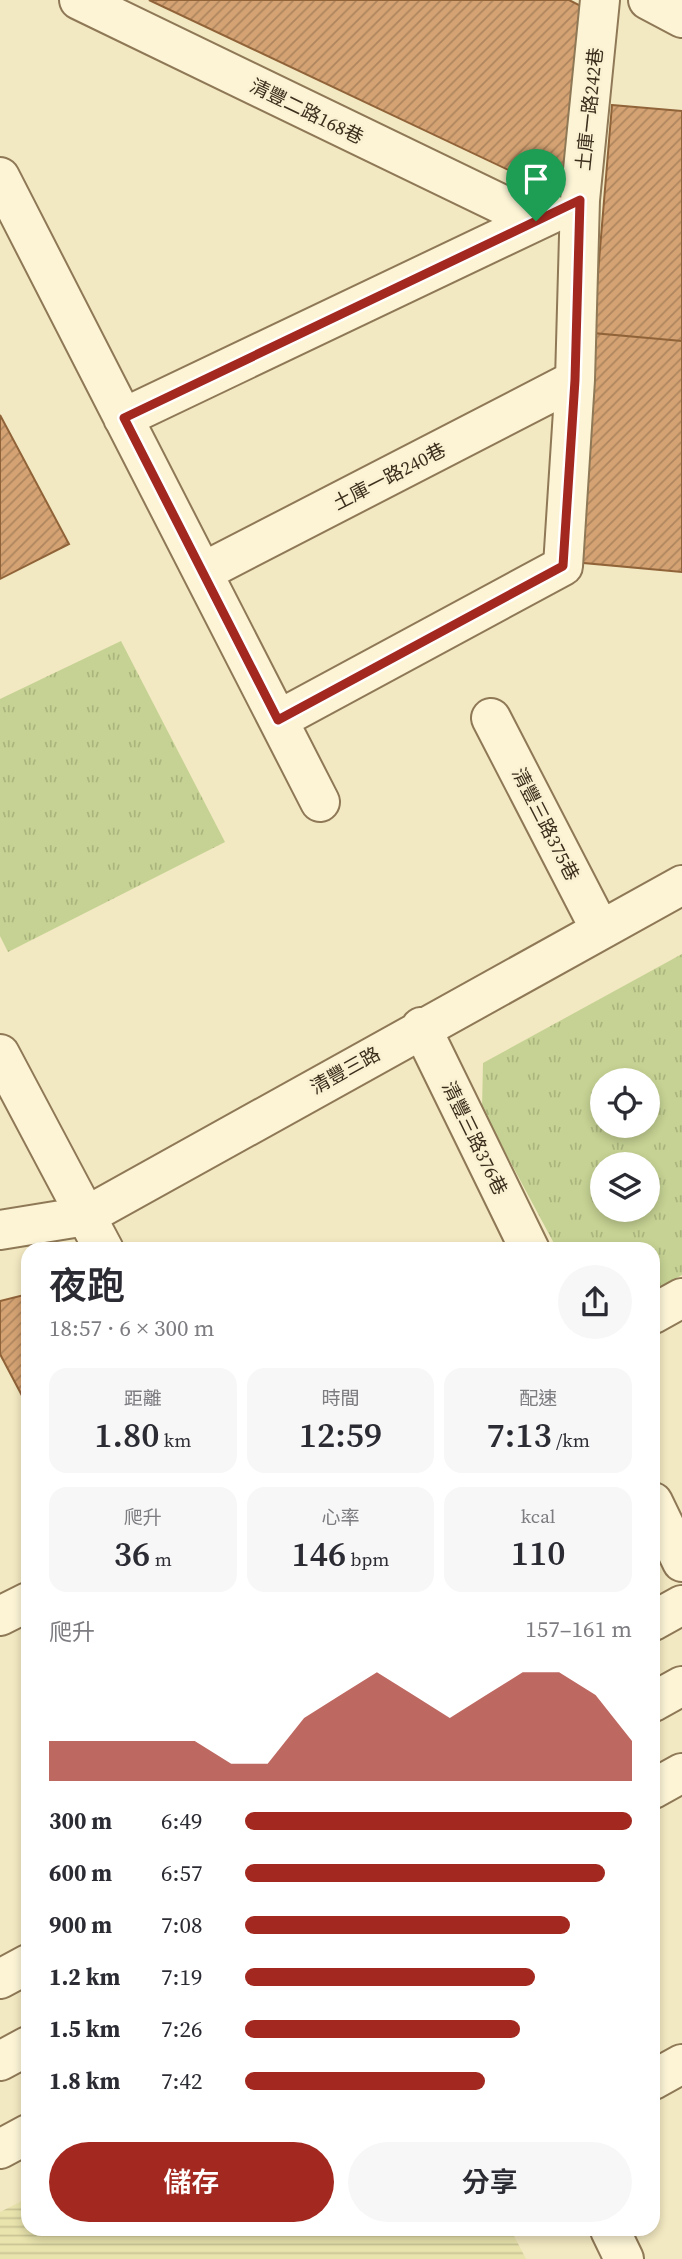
<!DOCTYPE html>
<html lang="zh-TW">
<meta charset="utf-8">
<style>
body{margin:0;font-family:"Source Serif 4","Noto Sans TC",serif;background:#f7f7f7;color:#2b2b33;height:100vh;display:flex;flex-direction:column;font-size:26px;white-space:nowrap}
*{box-sizing:border-box;margin:0}
p{font-size:23px;color:#7c7c81}
.icon{flex:none;width:38px;height:38px;fill:none;stroke:currentColor;stroke-width:2;stroke-linecap:round;stroke-linejoin:round}
.map{position:relative;flex:1;overflow:hidden}
.sheet{position:absolute;left:21px;top:1242px;width:639px;height:994px;display:flex;flex-direction:column;background:#fff;border-radius:21px;box-shadow:0 4px 10px #0003}
.sheet>*{flex:none}
.buttons{position:absolute;left:590px;top:1068px;display:grid;gap:14px}
.buttons a{display:grid;place-items:center;width:70px;height:70px;border-radius:50%;background:#fff;box-shadow:0 4px 10px #0003;font-size:35px}
.pin{position:absolute;display:grid;place-items:center;width:60px;height:60px;color:#fff;margin:-72px -30px;border-radius:50% 50% 50% 0;rotate:-45deg;box-shadow:0 0 7px #0007}
.pin .icon{rotate:45deg}
.round{display:grid;place-items:center;flex:none;width:74px;height:74px;border-radius:37px;background:#f7f7f7}
.summary{display:flex;align-items:center;justify-content:space-between;height:119px;padding:0 28px}
h1{font-size:38px;font-weight:600;line-height:52px}
.figures{display:grid;grid-template-columns:repeat(3,1fr);gap:10px;height:119px;padding:7px 28px}
.figures div{display:grid;align-content:center;border-radius:18px;background:#f7f7f7;text-align:center}
.figures b{font-size:35px;font-weight:600}
.figures small{font-size:19px;font-weight:400}
.figures p{font-size:19px}
.chart{height:196px;padding:14px 28px}
.chart p{display:flex;justify-content:space-between}
.chart svg{width:100%;height:126px;margin-top:7px;fill:#a32920;opacity:.7}
.button{display:flex;gap:14px;margin-top:auto;padding:14px 28px}
.button a{flex:1;height:80px;border-radius:42px;background:#a32920;color:#fff;font-size:28px;font-weight:600;line-height:80px;text-align:center}
.button a+a{background:#f7f7f7;color:#2b2b33}
ul{padding:0 28px;list-style:none;font-size:23px}
li{display:grid;grid-template-columns:112px 84px 1fr;align-items:center;height:52px}
li i{height:18px;border-radius:9px;background:#a32920}
.map>svg:first-child{display:block}
.farmland{fill:url(#farmland-rules)}
.grass{fill:url(#grass-tufts);fill-rule:evenodd}
.building{fill:url(#building-hatch);stroke:#906339;stroke-width:2}
.lines{fill:none;stroke-linecap:round;stroke-linejoin:round}
.minor-casing{stroke:#8e7856;stroke-width:42}
.minor{stroke:#fcf4d5;stroke-width:38}
.route-casing{stroke:#fff;stroke-width:14}
.route{stroke:#a32920;stroke-width:9}
.labels{text-anchor:middle;dominant-baseline:central;stroke-width:5;stroke-linejoin:round;paint-order:stroke}
.street-label{font-size:19px;fill:#3c2e1c;stroke:#f9f1d1}
</style>
<div class="map">
<svg width="682" height="2259" viewBox="0 0 682 2259">
<defs>
<pattern id="farmland-rules" width="6" height="5" patternUnits="userSpaceOnUse" patternTransform="scale(1.75)"><rect width="6" height="5" fill="#e9e4ad"/><path d="M0 2.5h6" fill="none" stroke="#c9c494"/></pattern>
<pattern id="grass-tufts" width="24" height="20" patternUnits="userSpaceOnUse" patternTransform="scale(1.75)"><rect width="24" height="20" fill="#c5d293"/><path d="M3 7l-1-3M5 7V3M7 7l1-3M15 17l-1-3M17 17v-4M19 17l1-3" fill="none" stroke="#aab57e"/></pattern>
<pattern id="building-hatch" width="6" height="6" patternUnits="userSpaceOnUse" patternTransform="scale(1.75)"><rect width="6" height="6" fill="#d5a373"/><path d="M-1 1l2-2M0 6l6-6M5 7l2-2" fill="none" stroke="#ae855e"/></pattern>
</defs>
<rect width="100%" height="100%" fill="#f2e8c1"/>
<path class="farmland" d="M 28,2198 L 28,2230 L 511,2230 L 526,2259 L 0,2259 L 0,2212 Z"/>
<path class="grass" d="M 121,641 L 225,842 L 8,952 L 0,936 L 0,699 Z
M 682,954 L 682,1275 L 653,1291 L 653,1250 L 557,1249 L 482,1109 L 483,1063 ZM 602,1080 L 648,1080 L 648,1125 L 602,1125 ZM 602,1164 L 648,1164 L 648,1209 L 602,1209 Z"/>
<path class="building" d="M 149,0 L 569,0 L 583,7 L 574,201 Z
M 612,105 L 682,111 L 682,341 L 593,333 Z
M 593,333 L 682,341 L 682,572 L 573,562 Z
M 0,415 L 69,544 L 0,579 Z
M 28,1294 L 28,1407 L 0,1354 L 0,1301 Z"/>
<g class="lines">
<defs>
<path id="minor" d="M 79,0 L 536,221
M 648,0 L 682,18
M 0,177 L 320,802
M 123,418 L 551,214
M 203,572 L 575,380
M 491,718 L 600,929
M 278,720 L 563,566 L 575,380 L 580,200 L 600,0
M 421,1027 L 530,1250
M 0,1054 L 104,1250
M 0,1230 L 86,1216 L 682,885
M 653,1314 L 682,1298
M 653,1502 L 682,1562
M 0,1616 L 28,1602
M 653,1621 L 682,1605
M 653,1702 L 682,1686
M 653,1789 L 682,1773
M 0,1979 L 28,1964
M 0,2061 L 28,2046
M 653,2080 L 682,2064
M 0,2149 L 28,2134
M 610,2230 L 624,2259"/>
</defs>
<use href="#minor" class="minor-casing"/>
<use href="#minor" class="minor"/>
</g>
<g class="lines">
<defs>
<path id="route" d="M 580,200 L 575,380 L 563,566 L 278,720 L 124,418 Z"/>
</defs>
<use href="#route" class="route-casing"/>
<use href="#route" class="route"/>
</g>
<g class="labels">
<g class="street-label">
<text transform="translate(589 109) rotate(-84)">土庫一路242巷</text>
<text transform="translate(307 111) rotate(26)">清豐二路168巷</text>
<text transform="translate(389 476) rotate(-27)">土庫一路240巷</text>
<text transform="translate(546 824) rotate(63)">清豐三路375巷</text>
<text transform="translate(345 1070) rotate(-29)">清豐三路</text>
<text transform="translate(475 1138) rotate(64)">清豐三路376巷</text>
</g>
</g>
</svg>
<div class="buttons">
<a><svg class="icon" aria-label="locate" viewBox="0 0 24 24"><circle cx="12" cy="12" r="6"/><path d="M12 2v4M12 18v4M2 12h4M18 12h4"/></svg></a>
<a><svg class="icon" aria-label="layers" viewBox="0 0 24 24"><path d="M12 4l9 5-9 5-9-5zM3 14l9 5 9-5"/></svg></a>
</div>
<div class="pin" style="left:536px;top:221px;background:#1e9e55"><svg class="icon" aria-label="arrive" viewBox="0 0 24 24"><path d="M6 21V4h12l-3 4 3 4H6"/></svg></div>
<section class="sheet">
<div class="summary"><div><h1>夜跑</h1><p>18:57 · 6 × 300 m</p></div><a class="round"><svg class="icon" aria-label="share" viewBox="0 0 24 24"><path d="M12 15V3M7 8l5-5 5 5M5 13v7h14v-7"/></svg></a></div>
<div class="figures">
<div><p>距離</p><b>1.80<small> km</small></b></div>
<div><p>時間</p><b>12:59</b></div>
<div><p>配速</p><b>7:13<small> /km</small></b></div>
</div>
<div class="figures">
<div><p>爬升</p><b>36<small> m</small></b></div>
<div><p>心率</p><b>146<small> bpm</small></b></div>
<div><p>kcal</p><b>110</b></div>
</div>
<div class="chart"><p><span>爬升</span>157–161 m</p>
<svg viewBox="0 0 160 44" preserveAspectRatio="none"><path d="M0 44V30L10 30L20 30L30 30L40 30L50 38L60 38L70 22L80 14L90 6L100 14L110 22L120 14L130 6L140 6L150 14L160 30V44z"/></svg>
</div>
<ul>
<li><b>300 m</b>6:49<i style="width:100%"></i></li>
<li><b>600 m</b>6:57<i style="width:93%"></i></li>
<li><b>900 m</b>7:08<i style="width:84%"></i></li>
<li><b>1.2 km</b>7:19<i style="width:75%"></i></li>
<li><b>1.5 km</b>7:26<i style="width:71%"></i></li>
<li><b>1.8 km</b>7:42<i style="width:62%"></i></li>
</ul>
<div class="button"><a>儲存</a><a>分享</a></div>
</section>
</div>
